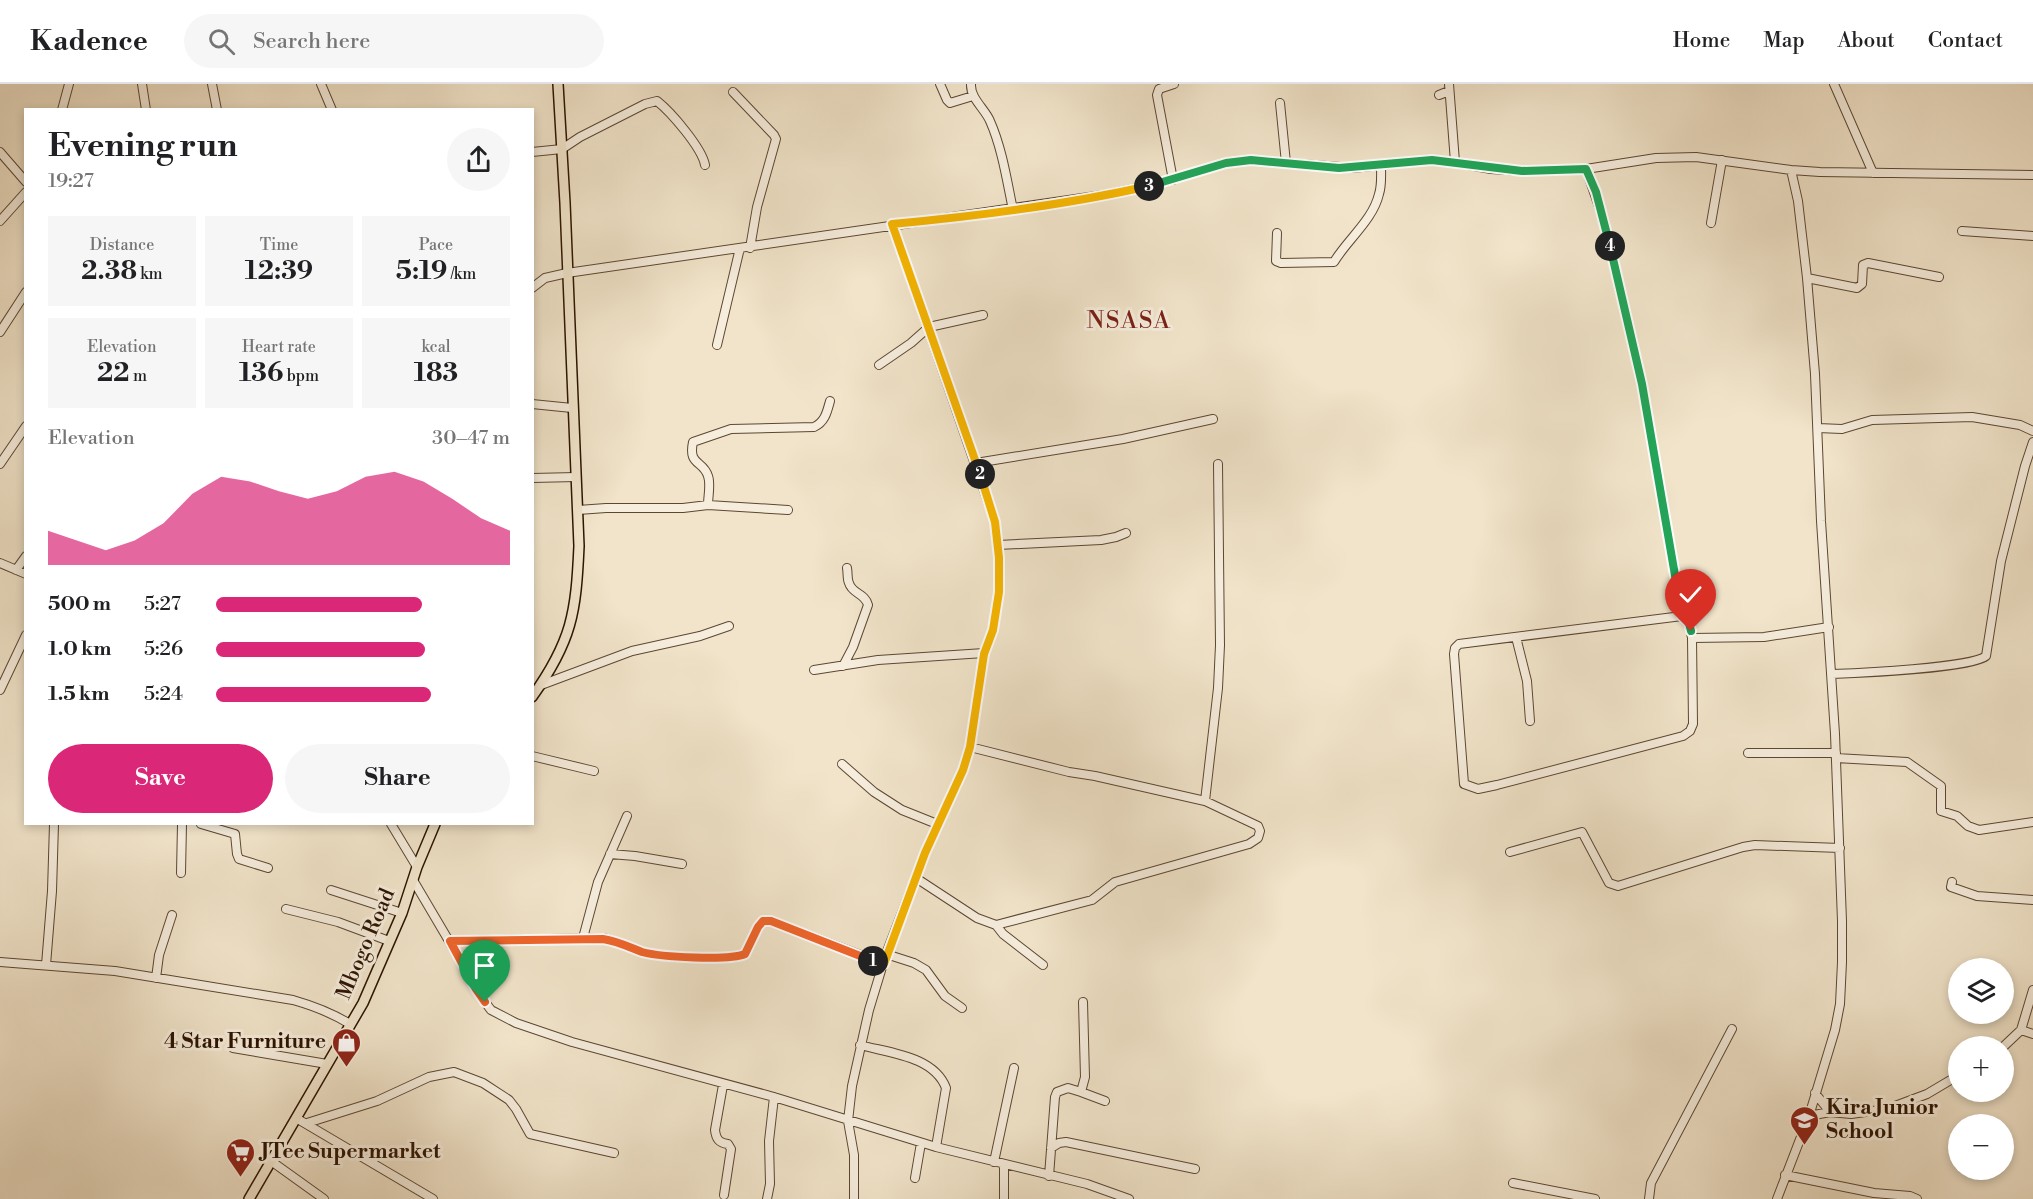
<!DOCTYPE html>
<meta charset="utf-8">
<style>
body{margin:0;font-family:"Libre Bodoni",serif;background:#f6f6f6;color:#202124;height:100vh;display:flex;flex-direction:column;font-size:22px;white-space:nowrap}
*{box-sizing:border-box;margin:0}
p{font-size:20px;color:#757577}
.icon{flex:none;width:33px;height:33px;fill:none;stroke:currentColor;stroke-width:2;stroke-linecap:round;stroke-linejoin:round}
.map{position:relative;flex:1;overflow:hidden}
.sheet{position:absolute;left:24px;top:24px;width:510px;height:717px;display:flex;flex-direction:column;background:#fff;border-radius:0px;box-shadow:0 3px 9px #0003}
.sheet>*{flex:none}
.fabs{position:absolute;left:1948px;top:874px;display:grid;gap:12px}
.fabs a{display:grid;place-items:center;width:66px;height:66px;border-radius:50%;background:#fff;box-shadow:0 3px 9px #0003;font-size:30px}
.pin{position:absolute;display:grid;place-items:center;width:51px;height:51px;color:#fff;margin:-62px -26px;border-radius:50% 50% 50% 0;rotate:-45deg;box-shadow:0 0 6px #0007}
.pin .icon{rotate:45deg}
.km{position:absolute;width:30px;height:30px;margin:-15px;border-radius:50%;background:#222;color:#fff;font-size:16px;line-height:30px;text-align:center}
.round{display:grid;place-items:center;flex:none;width:63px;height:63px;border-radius:32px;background:#f6f6f6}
.overview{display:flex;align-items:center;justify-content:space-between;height:102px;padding:0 24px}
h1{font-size:33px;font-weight:700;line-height:45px}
.figures{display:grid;grid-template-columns:repeat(3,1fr);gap:9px;height:102px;padding:6px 24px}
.figures div{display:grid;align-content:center;border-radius:0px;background:#f6f6f6;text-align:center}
.figures b{font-size:26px;font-weight:700}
.figures small{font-size:16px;font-weight:400}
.figures p{font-size:16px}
.chart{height:168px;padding:12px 24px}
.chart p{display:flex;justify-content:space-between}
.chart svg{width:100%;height:108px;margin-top:6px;fill:#db2777;opacity:.7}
.primary-button{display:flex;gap:12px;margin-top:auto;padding:12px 24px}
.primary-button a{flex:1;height:69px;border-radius:36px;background:#db2777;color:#fff;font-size:24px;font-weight:700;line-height:69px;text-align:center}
.primary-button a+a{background:#f6f6f6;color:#202124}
ul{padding:0 24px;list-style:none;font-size:20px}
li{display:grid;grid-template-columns:96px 72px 1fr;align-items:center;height:45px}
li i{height:15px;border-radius:8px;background:#db2777}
header{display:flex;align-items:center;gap:36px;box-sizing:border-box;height:84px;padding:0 30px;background:#fff;border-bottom:2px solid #e0e0e0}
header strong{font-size:28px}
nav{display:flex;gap:33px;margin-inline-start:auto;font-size:21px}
.search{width:420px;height:54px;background:#f6f6f6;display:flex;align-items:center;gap:15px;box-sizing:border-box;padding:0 21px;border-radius:33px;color:#757577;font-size:22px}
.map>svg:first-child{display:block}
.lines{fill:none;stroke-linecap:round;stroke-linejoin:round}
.minor-casing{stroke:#5c4732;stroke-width:10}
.major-casing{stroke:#2b1300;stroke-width:12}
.minor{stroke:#f6eddd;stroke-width:8}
.major{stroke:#f1e4ca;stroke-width:9}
.split-1-casing{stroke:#fff;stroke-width:12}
.split-2-casing{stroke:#fff;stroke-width:12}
.split-3-casing{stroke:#fff;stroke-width:12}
.split-4-casing{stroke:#fff;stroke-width:12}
.split-5-casing{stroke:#fff;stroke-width:12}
.split-1{stroke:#f0652b;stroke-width:8}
.split-2{stroke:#f5b400;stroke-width:8}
.split-3{stroke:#f5b400;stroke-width:8}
.split-4{stroke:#22a559;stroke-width:8}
.split-5{stroke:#22a559;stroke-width:8}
.labels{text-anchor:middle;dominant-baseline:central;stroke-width:6;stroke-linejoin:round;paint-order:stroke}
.street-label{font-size:21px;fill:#2b1300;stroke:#f6eddd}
.poi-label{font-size:21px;font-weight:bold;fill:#2b1300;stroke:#f6eddd;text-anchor:start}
.quarter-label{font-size:24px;letter-spacing:1.5px;fill:#7a1f14;stroke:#f6eddd}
</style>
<header>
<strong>Kadence</strong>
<div class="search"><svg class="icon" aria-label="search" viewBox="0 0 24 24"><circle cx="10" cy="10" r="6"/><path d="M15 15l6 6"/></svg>Search here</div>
<nav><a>Home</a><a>Map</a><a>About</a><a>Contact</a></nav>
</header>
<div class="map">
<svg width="2033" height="1115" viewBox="0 0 2033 1115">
<rect width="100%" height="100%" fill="#f1e4ca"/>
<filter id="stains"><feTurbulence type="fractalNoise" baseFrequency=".00333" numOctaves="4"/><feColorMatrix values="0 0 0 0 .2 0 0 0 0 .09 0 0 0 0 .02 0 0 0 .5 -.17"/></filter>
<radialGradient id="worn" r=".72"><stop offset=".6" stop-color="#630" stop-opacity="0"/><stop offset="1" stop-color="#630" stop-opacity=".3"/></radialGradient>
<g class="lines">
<defs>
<path id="minor" d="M 142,0 L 146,26
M 212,0 L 217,26
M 321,0 L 332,26
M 940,0 L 947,16 L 950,19 L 973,12
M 971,0 C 970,14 985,25 990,37 C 1002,64 1007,97 1013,126
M 1449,0 L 1455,78
M 1834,0 L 1873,89
M 733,8 L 774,51 L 776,55 L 757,123 L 750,164
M 1439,11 L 1449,7
M 1280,19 L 1286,79
M 62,26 L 69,0
M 0,68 L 26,98
M 532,68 L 562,65 L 580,53 L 645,20 L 657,17 C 671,28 702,64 705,81
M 1586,85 L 1603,134 L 1642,300 L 1682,532 L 1689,539 L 1692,554 L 1693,640 L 1690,647 L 1683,652 L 1497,701 L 1478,705 L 1464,700 L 1454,570 L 1455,564 L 1459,560 L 1682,532
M 1173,96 L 1157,11 L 1159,5 L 1174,0
M 0,137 L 26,108
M 1711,139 L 1722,76
M 1962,147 L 2033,152
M 1277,149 L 1276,177 L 1281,179 L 1334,178 C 1347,156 1373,136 1379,110 C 1382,101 1381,91 1381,81
M 1807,194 L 1857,204 L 1862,200 L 1863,181 L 1868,179 L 1939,193
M 532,204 L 545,194 L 567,189 L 1110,110 L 1159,99 L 1226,79 L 1251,76 L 1353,84 L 1417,77 L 1446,77 L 1491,85 L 1522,87 L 1586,85 L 1656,74 L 1696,73 L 1791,86 L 1820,88 L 2033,91
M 0,248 L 26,208
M 717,261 L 740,164
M 879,281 L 911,259 L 929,243 L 983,231
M 532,320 L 572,324
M 1818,344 L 1842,345 L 1872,336 L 1972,333 L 2020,341 L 2033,347
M 976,379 L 1123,355 L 1213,335
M 0,380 L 26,342
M 532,394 L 576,393
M 708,421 C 708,412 711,400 708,392 C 703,376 688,382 693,358 L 731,345 L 814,343 C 825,338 827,328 830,317
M 578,426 L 606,424 L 683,424 L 708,421 L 788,426
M 998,461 L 1101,456 L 1116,453 L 1126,449
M 0,479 L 26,490
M 16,486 L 26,472
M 1516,553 L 1527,597 L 1530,637
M 1692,554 L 1764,553 L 1829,543
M 843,582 L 853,563 L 868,521 C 865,509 852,510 849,499 C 847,495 848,489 847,484
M 814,586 L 878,576 L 984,569
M 1832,590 C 1857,589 1971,584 1986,572 L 2001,477 L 2025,382 L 2033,358
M 541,601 L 632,567 L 700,552 L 729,542
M 0,606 L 26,551
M 970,663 L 1069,688 L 1095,692 L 1205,717 L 1258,742 L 1260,747 L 1258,754 L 1249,760 L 1115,798 L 1092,816 L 996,841
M 1748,669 L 1836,669
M 532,672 L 594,687
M 1836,674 L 1907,678 L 1941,702 L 1941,727 L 1957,732 L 1968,742 L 1979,746 L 2033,738
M 842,680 L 874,708 L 902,726 L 937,740
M 1205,717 L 1218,604 L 1220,561 L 1218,380
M 201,740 L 235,750 L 237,770 L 239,775 L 268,784
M 391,740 L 417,783
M 1510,768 L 1582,748 L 1609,799 L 1618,802 L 1743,763 L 1755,761 L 1840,764
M 610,770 L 635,772 L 682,780
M 181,789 L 182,740
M 916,794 L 977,834 L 996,841 L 1003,850 L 1043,881
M 413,796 L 485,918 L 491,926 L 516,939 L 572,958 L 774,1013 L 936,1063 L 1087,1100 L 1129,1115
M 1952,798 L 1951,803 L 1977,812 L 2033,816
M 331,806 L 402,829
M 286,825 L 338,838 L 389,857
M 583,854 L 598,798 L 627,732
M 450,857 L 603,854 C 617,857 629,863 642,868 C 660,873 728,877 745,870 L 758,843 L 763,837 L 771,837 L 884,880
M 886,870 L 914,879 L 926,886 L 945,912 L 962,924
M 0,878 L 115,887 L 293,916 C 314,922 332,929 350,940
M 46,881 L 52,807 L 54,740
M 156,894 L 159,871 L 172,831
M 2021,946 L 2033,906
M 860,961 C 889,969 934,972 946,1004 L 936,1063
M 2003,963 L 2021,946 L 2033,950
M 233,964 L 327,980
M 723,1001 L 715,1046 C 716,1055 719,1059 728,1060 L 731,1065 L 724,1111
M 1081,1008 L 1105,1017
M 1815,1009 L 1830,1028
M 1809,1032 L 1830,1028 L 1851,1030 L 1887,1025 L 1927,1010 L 1959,991
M 296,1034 L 433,1115
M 307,1039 L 377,1017 L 429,993 L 454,988 L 483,999 L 509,1016 L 516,1025 L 530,1050 L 614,1069
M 1051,1064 L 1059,1059 L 1066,1058 L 1195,1085
M 271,1077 L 324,1115
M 994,1078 L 1014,984
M 1785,1091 L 1874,1109 L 1910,1112 L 1917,1115
M 1049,1092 L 1055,1013 L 1057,1008 L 1068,1004 L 1081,1008 L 1085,993 L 1083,918
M 915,1094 L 921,1059
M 1513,1099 L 1595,1115
M 767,1115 L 770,1100 L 769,1057 L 774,1013
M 854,1115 L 854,1071 L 848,1037 L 852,1002 L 869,926 L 886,870 L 925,769 L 963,686 L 970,663 L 984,569 L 993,546 L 999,508 L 999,474 L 995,438 L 892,140
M 1004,1115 L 1004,1081
M 1649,1115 L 1651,1099 L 1732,945
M 1777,1115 L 1809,1032 L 1835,946 L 1840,920 L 1842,878 L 1842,837 L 1835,650 L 1821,437 L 1815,290 L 1807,194 L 1798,117 L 1791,86"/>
<path id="major" d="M 532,613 C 572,557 576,529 579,462 L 565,119 L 558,0
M 249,1115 L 363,919 L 402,829 L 417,783 L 435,740"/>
</defs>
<use href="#minor" class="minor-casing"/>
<use href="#major" class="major-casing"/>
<use href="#minor" class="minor"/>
<use href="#major" class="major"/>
</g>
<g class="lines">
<defs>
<path id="split-1" d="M 485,918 L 476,905 L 450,857 L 603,855 C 617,857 629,863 642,868 C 660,873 729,877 745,870 L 758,843 L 763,837 L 771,837 L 873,877"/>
<path id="split-2" d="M 873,877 L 884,880 L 925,769 L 963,686 L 970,663 L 984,570 L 993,546 L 999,508 L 999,474 L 995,438 L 980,390"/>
<path id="split-3" d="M 980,390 L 892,140 C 978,132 1065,121 1149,102"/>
<path id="split-4" d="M 1149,102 L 1226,79 L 1251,76 L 1339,84 L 1432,76 L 1522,87 L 1586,85 L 1596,108 L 1610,162"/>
<path id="split-5" d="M 1610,162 L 1642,300 L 1682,532 L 1689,539 L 1691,547"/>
</defs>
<use href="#split-1" class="split-1-casing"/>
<use href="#split-2" class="split-2-casing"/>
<use href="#split-3" class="split-3-casing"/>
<use href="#split-4" class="split-4-casing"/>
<use href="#split-5" class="split-5-casing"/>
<use href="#split-1" class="split-1"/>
<use href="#split-2" class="split-2"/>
<use href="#split-3" class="split-3"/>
<use href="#split-4" class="split-4"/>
<use href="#split-5" class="split-5"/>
</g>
<defs>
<symbol id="shop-pin" viewBox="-11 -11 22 30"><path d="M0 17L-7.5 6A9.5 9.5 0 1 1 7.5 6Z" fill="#8f2418" stroke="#f6eddd"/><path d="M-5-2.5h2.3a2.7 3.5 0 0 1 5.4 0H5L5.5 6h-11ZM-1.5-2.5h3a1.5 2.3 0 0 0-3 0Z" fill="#fff"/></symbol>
<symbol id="school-pin" viewBox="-11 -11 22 30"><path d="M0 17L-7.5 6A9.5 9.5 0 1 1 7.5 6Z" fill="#8f2418" stroke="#f6eddd"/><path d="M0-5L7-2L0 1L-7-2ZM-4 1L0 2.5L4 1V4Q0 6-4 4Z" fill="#fff"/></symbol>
<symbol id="supermarket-pin" viewBox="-11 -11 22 30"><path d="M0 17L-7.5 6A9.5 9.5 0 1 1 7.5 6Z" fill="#8f2418" stroke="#f6eddd"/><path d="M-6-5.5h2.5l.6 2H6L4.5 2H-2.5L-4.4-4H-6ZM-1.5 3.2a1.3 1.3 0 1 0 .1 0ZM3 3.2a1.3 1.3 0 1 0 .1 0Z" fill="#fff"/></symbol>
</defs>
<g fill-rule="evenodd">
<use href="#shop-pin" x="330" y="942" width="33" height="45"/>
<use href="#school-pin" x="1788" y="1020" width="33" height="45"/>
<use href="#supermarket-pin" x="224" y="1052" width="33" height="45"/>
</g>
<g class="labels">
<g class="street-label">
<text transform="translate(366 860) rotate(-67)">Mbogo Road</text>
</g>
<g class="poi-label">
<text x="326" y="958" text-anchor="end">4 Star Furniture</text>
<text x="1826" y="1024">Kira Junior<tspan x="1826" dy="24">School</tspan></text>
<text x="261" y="1068">JTee Supermarket</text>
</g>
<g class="quarter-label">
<text x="1129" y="237">NSASA</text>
</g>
</g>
<rect width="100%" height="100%" filter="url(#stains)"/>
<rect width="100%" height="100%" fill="url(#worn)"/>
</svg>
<div class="fabs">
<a><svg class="icon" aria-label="layers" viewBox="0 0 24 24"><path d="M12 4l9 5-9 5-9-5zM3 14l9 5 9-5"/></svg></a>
<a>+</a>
<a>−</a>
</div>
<div class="pin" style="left:485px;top:918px;background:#1e9e55"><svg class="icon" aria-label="arrive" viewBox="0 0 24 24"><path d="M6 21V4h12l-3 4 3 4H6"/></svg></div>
<div class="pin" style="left:1691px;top:547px;background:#d93025"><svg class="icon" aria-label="check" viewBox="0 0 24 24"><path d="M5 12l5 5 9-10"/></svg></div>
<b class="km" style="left:873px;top:877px">1</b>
<b class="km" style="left:980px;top:390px">2</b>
<b class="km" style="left:1149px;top:102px">3</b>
<b class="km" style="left:1610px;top:162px">4</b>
<section class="sheet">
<div class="overview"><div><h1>Evening run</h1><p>19:27</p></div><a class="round"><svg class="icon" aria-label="share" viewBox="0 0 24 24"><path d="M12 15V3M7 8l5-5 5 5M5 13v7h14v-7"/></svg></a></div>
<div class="figures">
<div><p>Distance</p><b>2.38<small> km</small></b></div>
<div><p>Time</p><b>12:39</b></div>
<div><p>Pace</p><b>5:19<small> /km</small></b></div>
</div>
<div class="figures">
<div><p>Elevation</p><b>22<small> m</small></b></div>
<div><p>Heart rate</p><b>136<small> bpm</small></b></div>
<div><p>kcal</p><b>183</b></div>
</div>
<div class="chart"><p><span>Elevation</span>30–47 m</p>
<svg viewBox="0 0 160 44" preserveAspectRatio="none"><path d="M0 44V30L10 34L20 38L30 34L40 27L50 15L60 8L70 10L80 14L90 17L100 14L110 8L120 6L130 10L140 17L150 25L160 30V44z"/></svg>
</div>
<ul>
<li><b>500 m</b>5:27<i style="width:70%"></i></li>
<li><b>1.0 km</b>5:26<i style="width:71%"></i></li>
<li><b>1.5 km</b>5:24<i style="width:73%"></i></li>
</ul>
<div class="primary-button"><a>Save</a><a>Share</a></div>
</section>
</div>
